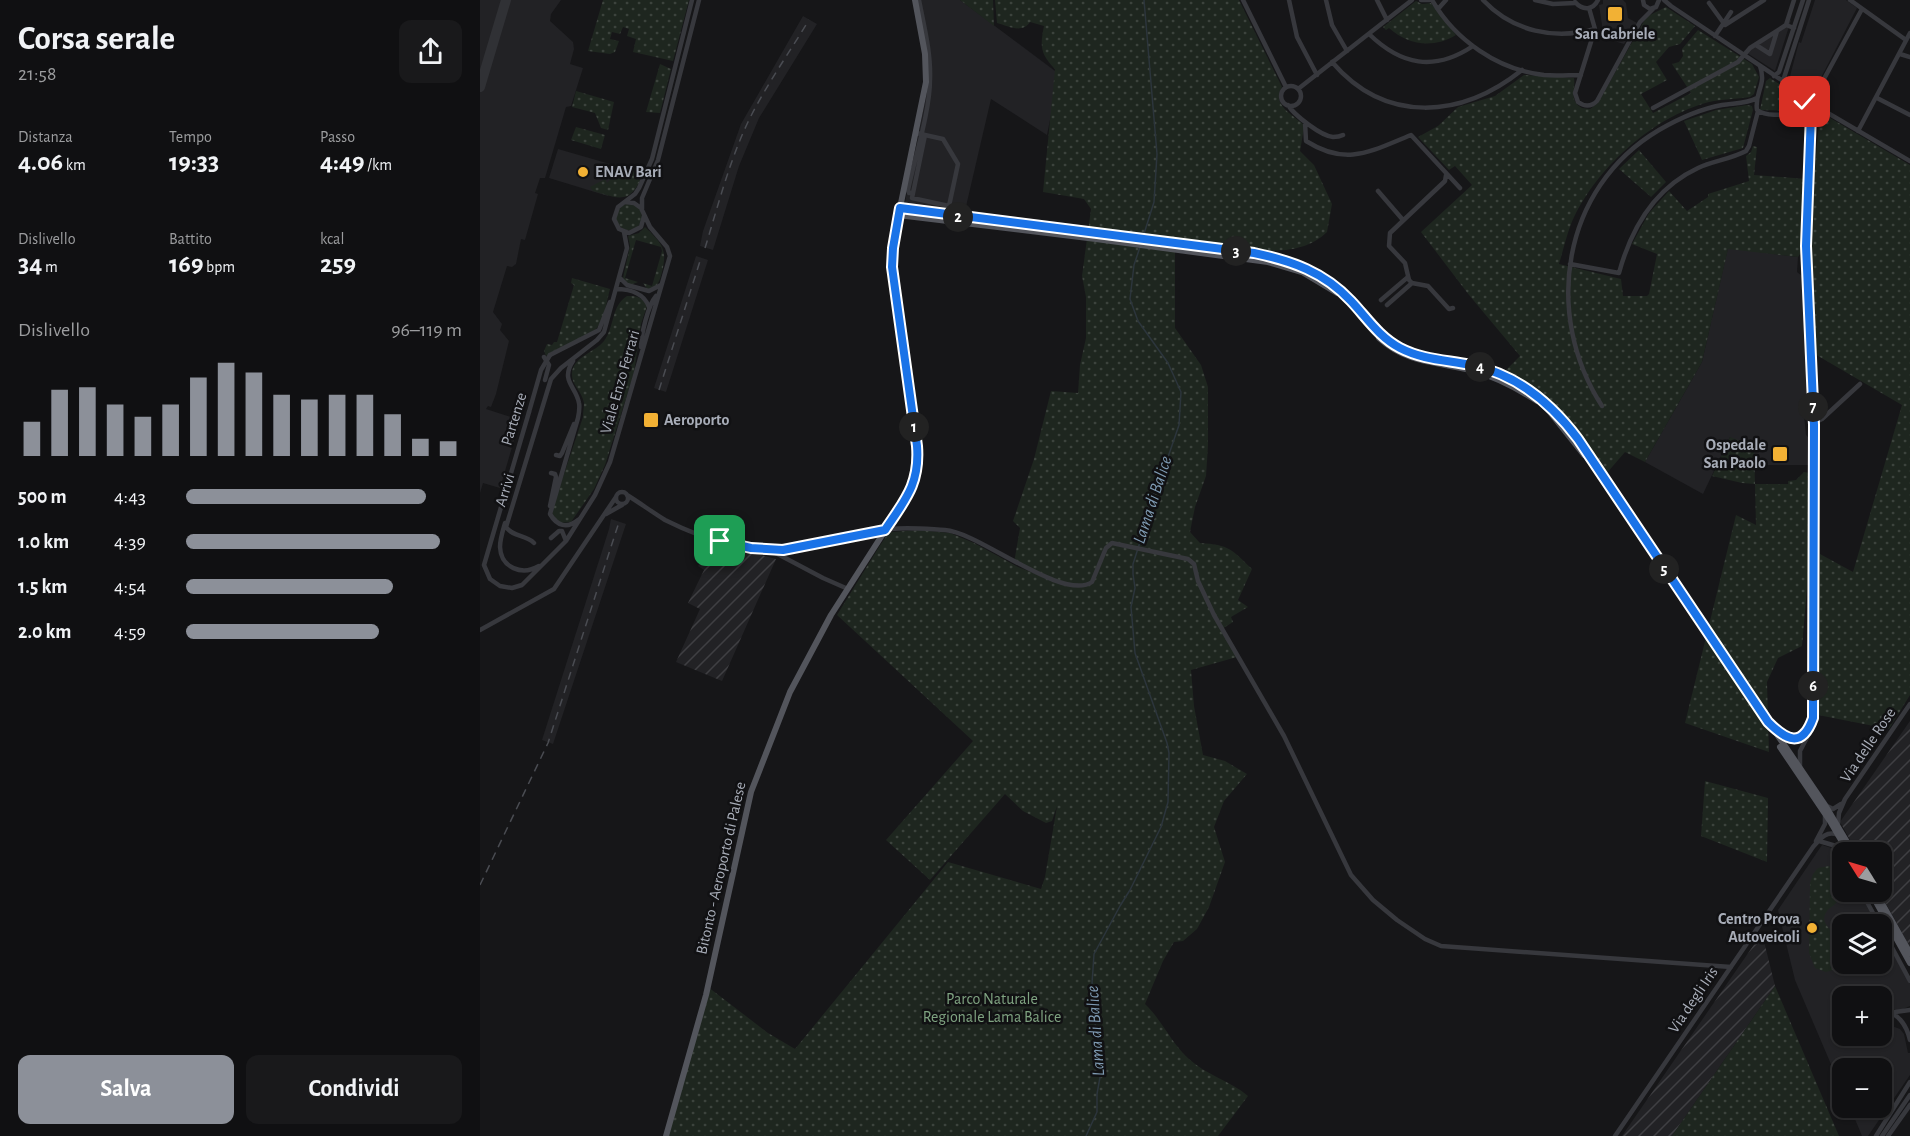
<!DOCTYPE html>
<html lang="it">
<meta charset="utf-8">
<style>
body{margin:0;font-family:"Alegreya Sans",sans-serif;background:#19191b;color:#f1f3f6;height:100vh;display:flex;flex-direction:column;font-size:22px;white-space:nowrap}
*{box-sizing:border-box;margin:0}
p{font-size:20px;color:#9c9d9f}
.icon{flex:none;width:33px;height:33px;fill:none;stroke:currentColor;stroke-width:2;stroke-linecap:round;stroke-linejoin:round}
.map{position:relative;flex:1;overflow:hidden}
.panel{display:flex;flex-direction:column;background:#101012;width:480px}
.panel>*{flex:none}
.needle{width:39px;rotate:307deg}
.tools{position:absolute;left:1352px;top:842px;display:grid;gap:12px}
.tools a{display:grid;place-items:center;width:60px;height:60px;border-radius:12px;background:#101012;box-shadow:0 2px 4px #0004,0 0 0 2px #303032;font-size:30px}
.pin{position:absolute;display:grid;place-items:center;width:51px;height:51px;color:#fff;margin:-26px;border-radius:12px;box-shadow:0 3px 9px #0006}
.km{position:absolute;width:30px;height:30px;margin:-15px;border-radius:50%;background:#222;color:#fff;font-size:16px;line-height:30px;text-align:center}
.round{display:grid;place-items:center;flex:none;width:63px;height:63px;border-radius:12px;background:#19191b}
.overview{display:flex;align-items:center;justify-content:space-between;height:102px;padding:0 18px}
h1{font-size:33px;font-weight:600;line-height:45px}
.figures{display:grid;grid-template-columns:repeat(3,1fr);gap:9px;height:102px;padding:6px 18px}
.figures div{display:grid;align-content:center}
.figures b{font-size:26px;font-weight:600}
.figures small{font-size:16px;font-weight:400}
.figures p{font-size:16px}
.chart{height:168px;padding:12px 18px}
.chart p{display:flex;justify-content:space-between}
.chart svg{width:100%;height:108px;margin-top:6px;stroke:#8c9099;stroke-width:6}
.cta{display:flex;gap:12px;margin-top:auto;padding:12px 18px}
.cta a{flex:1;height:69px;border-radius:12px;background:#8c9099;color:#fff;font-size:24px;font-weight:600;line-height:69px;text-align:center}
.cta a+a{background:#19191b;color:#f1f3f6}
ul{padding:0 18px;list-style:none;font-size:20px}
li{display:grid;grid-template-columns:96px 72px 1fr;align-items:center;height:45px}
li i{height:15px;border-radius:8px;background:#8c9099}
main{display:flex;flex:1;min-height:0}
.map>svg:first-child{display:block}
.built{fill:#222225}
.industrial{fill:url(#industrial-furrows)}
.grass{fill:url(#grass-dots)}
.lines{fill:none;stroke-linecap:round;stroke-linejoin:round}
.stream{stroke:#2c353c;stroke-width:1.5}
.taxiway{stroke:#303135;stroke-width:10}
.minor{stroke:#37383d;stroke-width:4.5}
.major{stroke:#53555c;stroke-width:6}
.rail{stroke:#4a4c52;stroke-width:1.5;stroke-dasharray:8 6;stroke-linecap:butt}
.minor-bridge{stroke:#37383d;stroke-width:4.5}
.route-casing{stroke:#fff;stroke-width:12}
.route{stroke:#1a73e8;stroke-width:8}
.poi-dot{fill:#f2b134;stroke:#111113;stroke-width:2}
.labels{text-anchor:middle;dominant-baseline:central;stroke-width:5;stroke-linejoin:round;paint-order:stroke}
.poi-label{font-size:16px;font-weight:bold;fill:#a8adb8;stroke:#111113;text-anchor:start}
.street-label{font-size:16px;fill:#a8adb8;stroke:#111113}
.park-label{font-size:16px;fill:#7fa381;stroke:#111113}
.water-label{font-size:18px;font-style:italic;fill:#7f9bb3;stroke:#111113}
</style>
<main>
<section class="panel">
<div class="overview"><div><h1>Corsa serale</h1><p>21:58</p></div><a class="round"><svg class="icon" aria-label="share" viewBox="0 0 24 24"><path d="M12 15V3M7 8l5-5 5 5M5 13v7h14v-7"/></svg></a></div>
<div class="figures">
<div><p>Distanza</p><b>4.06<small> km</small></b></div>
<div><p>Tempo</p><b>19:33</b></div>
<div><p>Passo</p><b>4:49<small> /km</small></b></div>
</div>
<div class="figures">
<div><p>Dislivello</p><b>34<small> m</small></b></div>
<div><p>Battito</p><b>169<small> bpm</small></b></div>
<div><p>kcal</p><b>259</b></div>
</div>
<div class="chart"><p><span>Dislivello</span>96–119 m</p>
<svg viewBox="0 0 160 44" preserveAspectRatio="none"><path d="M5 44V30M15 44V17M25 44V16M35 44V23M45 44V28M55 44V23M65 44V12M75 44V6M85 44V10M95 44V19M105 44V21M115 44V19M125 44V19M135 44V27M145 44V37M155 44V38"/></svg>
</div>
<ul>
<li><b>500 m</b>4:43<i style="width:87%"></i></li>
<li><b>1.0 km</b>4:39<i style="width:92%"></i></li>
<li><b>1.5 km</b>4:54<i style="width:75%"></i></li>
<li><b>2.0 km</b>4:59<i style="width:70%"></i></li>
</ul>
<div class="cta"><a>Salva</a><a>Condividi</a></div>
</section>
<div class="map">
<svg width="1430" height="1136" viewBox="0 0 1430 1136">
<defs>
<pattern id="industrial-furrows" width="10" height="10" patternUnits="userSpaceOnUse" patternTransform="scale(1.5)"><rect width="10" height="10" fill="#222225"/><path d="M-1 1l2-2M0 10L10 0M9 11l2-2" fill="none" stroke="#3f3f43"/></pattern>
<pattern id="grass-dots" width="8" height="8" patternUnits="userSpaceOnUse" patternTransform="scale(1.5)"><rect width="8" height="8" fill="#1e261f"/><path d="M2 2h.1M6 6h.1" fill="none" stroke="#3c433d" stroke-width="1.8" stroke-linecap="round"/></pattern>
</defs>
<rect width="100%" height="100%" fill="#161618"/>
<path class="built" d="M 0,0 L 81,0 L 71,14 L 70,21 L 93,42 L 94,49 L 90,64 L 103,68 L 91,106 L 86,107 L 65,178 L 60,178 L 55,193 L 58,194 L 45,240 L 41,239 L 36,264 L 32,267 L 27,266 L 13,312 L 22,324 L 20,330 L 29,341 L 16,394 L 11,407 L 8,406 L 6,409 L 31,417 L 33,411 L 42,413 L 20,488 L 3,483 L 0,493 Z
M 437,0 L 480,0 L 579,74 L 567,135 L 511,99 L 484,215 L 429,207 L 425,202 L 448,86 Z
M 1123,0 L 1143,0 L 1146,3 L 1148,18 L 1157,23 L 1144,44 L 1124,38 L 1119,5 L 1123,4 Z
M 1335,0 L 1366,0 L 1377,8 L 1332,95 L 1309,80 L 1319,42 L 1321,43 Z
M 323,16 L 337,24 L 279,118 L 259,166 L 233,250 L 220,246 L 223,231 L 261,124 Z
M 1311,20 L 1295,71 L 1264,51 Z
M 78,149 L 137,166 L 128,196 L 69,178 Z
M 1248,248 L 1318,257 L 1317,272 L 1322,276 L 1324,295 L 1329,409 L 1324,415 L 1326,435 L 1331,440 L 1331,465 L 1274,465 L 1250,437 L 1223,494 L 1165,462 L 1222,362 Z
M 216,256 L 228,260 L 186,392 L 174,388 Z
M 131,519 L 146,524 L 73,744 L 62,740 L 129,529 Z
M 1342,845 L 1355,849 L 1362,861 L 1362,891 L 1379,891 L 1397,924 L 1362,924 L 1362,963 L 1401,963 L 1401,932 L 1430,984 L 1430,1006 L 1419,1011 L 1401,1005 L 1401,996 L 1362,996 L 1362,1035 L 1401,1035 L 1401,1022 L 1420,1029 L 1424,1034 L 1428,1053 L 1430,1053 L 1430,1075 L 1388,1136 L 1382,1136 L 1370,1107 L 1401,1107 L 1401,1068 L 1362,1068 L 1362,1090 L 1315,980 L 1298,910 Z"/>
<path class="industrial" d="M 234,542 L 296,559 L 242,681 L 196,662 L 220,609 L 208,603 L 224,570 L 218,566 Z
M 1430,721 L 1430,947 L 1399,891 L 1401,891 L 1401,852 L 1377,852 L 1360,822 Z
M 1282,933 L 1295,986 L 1192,1136 L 1142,1136 Z"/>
<path class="grass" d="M 123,0 L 209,0 L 193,61 L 153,52 L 156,39 L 147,36 L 149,29 L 143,27 L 140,34 L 132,32 L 130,39 L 139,41 L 135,52 L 130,54 L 108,51 Z
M 480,0 L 513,0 L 514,26 Z
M 515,0 L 759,0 L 802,87 C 791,103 811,114 823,124 L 824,128 L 820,151 L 834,165 L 852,204 L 847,232 C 811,268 740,241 695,242 L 695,328 L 721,365 L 728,387 L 728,446 L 726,476 L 715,507 L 710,532 L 720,543 C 750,545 751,549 772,569 L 758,600 L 768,607 L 751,617 L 753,622 L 742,629 L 757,657 L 711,670 L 714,706 L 723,755 L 745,761 L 767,774 L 744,801 L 734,827 L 745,862 L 729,907 L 717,929 L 703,941 L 694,942 L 683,961 L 665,1004 C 682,1020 691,1043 709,1059 C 726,1075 751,1081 768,1096 L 738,1136 L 188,1136 L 228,987 L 288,1033 L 315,1049 L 468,862 L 561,889 L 565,877 L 577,806 L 572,821 L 566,823 L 543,811 L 525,794 L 450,880 L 406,840 L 493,741 L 357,615 L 399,547 L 407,535 L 412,532 L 439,530 L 470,533 L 494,543 L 538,567 L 577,582 L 534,563 L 540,528 L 533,521 L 554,459 L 571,391 L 598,393 L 600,365 L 606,338 L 606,297 L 602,276 L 611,209 L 604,199 L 563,192 L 575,69 C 560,54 560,46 564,26 L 550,22 C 542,34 528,26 517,23 Z
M 936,1 L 942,4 L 951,3 L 976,35 C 953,49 928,45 909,28 L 906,30 L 903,27 Z
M 1186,7 L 1215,26 L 1200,44 L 1189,47 L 1176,62 L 1187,80 L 1161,94 L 1173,113 L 1211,93 L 1192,64 L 1199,62 L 1203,56 L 1202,49 L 1218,30 L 1272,64 L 1279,77 L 1274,94 L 1270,97 C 1257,99 1242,99 1229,102 C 1172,117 1114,170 1091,224 C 1086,237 1083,251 1079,264 L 1141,279 L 1143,296 L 1167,296 L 1169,294 L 1177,254 L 1152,244 L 1169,213 L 1189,191 L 1207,211 L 1228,197 L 1228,194 L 1269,181 L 1266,156 L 1271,152 L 1273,146 L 1277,147 L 1274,175 L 1327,179 L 1322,251 L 1318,257 L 1248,249 L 1222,362 L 1165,462 L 1145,452 L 1126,474 L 1082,412 L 1049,384 L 1025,371 L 1040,356 L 989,295 L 941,232 L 992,185 L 975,166 L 969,170 L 938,137 L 958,126 L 978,107 L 1015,96 L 1044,75 L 1094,78 C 1096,90 1088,100 1102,108 L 1110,109 L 1118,103 L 1164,21 L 1168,16 Z
M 180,64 L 191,69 L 180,113 L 166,112 Z
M 1290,78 L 1310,91 L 1321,102 L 1318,107 L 1318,111 L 1280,110 L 1286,81 Z
M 96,91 L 134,102 L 128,130 L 121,128 L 115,113 L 92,107 Z
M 1267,105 L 1272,106 L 1273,110 L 1263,148 L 1222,160 L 1204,121 L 1236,110 Z
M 1340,112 L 1430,165 L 1430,695 L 1409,729 L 1338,715 L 1340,554 L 1373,572 L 1422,405 L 1333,353 L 1328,243 Z
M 96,127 L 125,135 L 121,149 L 91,140 Z
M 1159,150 L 1186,182 L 1171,197 L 1139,169 Z
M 125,163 L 134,167 L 136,164 L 164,172 C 151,204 142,200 113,191 L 110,187 L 125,179 L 127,183 L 131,179 L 125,168 L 123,168 Z
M136 217a13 13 0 1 1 26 0a13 13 0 1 1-26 0Z
M 165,227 C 181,243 188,248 182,272 C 180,279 179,284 173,289 L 167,289 L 163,283 L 172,286 L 182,251 L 181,247 L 156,240 L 145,278 L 158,282 L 153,284 L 148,284 L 143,278 L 150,246 L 148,236 L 159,233 Z
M 92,278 L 130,289 C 127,300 125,315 119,325 C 110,339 80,345 66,356 L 64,351 L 67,344 L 72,345 L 74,342 L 77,342 L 94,285 L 91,283 Z
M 147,296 C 157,296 163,297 167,306 L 161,324 L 154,373 L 125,465 L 114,489 L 91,522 L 79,523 L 72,515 L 73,507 L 103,417 C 103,412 104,407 104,403 C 102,391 91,385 92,373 C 93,357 115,352 124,341 C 135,326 131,306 147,296 Z
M 1250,437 L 1274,446 L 1275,484 L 1308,484 L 1308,481 L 1316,480 L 1324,472 L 1330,473 L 1330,554 L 1322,646 L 1298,658 L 1287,682 L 1289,752 L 1205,723 L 1256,515 L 1276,525 L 1275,484 L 1262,483 L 1232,476 Z
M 1225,781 L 1288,798 L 1287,862 L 1221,836 Z
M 1349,866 L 1357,873 L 1358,900 C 1355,906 1351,906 1347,911 C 1339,922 1350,929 1357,936 L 1357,963 L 1353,970 L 1346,972 L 1335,968 L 1329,953 L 1330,883 L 1333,874 L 1338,868 Z
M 1295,986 L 1359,1136 L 1192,1136 Z"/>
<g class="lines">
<path class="stream" d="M 663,237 L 674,202 L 677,154 L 664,0
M 606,1136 L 617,1112 L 617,1094 L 622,1066 L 611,998 L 614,954 L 640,906 L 650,890 L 681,827 L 688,802 L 689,753 L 687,743 L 655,653 L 651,607 L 655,588 L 653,574 L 653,564 L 662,536 L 664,518 L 687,460 L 699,425 L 701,392 L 688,363 L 658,321 L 650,299 L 654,265 L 660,247"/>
<path class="taxiway" d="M 0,87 L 26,0"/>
<path class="minor" d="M 763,0 L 806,87
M 809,0 L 817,37 L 837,75
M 846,0 L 852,25 L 867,51
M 897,0 L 907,20
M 941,0 L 951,0
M 952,0 C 975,40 1018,70 1064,75 C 1076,76 1089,75 1101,75
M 1003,0 C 1033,32 1075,40 1115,29
M 1055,0 L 1073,4 L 1095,3
M 1163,0 L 1164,5 L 1170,9 L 1176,7 L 1179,0
M 1184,0 L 1191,6 L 1303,81 L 1323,102
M 1370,0 L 1426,40
M 1095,2 C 1103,11 1113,10 1118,0
M 1229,3 L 1245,25 L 1284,0
M 1109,8 L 1115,29 L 1095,93 L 1098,102 C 1105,107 1111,107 1117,101 L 1160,22 L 1173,9
M 958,9 L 966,0
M 1306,25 L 1314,0
M 889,34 C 921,65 954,72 993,46
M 1235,36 L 1251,12
M 1276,45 L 1290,54 L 1297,31
M 1420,54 L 1430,57
M 852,62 C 906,125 982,118 1042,70
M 1280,66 C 1287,86 1274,92 1277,110 C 1288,118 1308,114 1321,113
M 1294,76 L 1299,72 L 1323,0
M 1303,81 L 1329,0
M801 96a10 10 0 1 1 20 0a10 10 0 1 1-20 0Z
M 818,89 L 932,0
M 1397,98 L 1430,115
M 1323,102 L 1329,102 L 1430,161
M 1323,102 L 1319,109 L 1324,115 L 1328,115 L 1333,112 L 1332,104
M 1329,102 L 1339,88 L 1382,9
M 808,105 C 814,115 841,136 853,137 C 855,137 861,136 863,135
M 1173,108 L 1258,62 L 1270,48 L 1306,25 L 1314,28
M 825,122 L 826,141 C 867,167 891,151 931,135 L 980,188
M 1378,131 L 1430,33
M 436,133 C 445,135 454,137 463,139 L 478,164 L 469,206 L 432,198 L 433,193 L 429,193 L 428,190 C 435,157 450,111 450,79 C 451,53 444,26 439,0
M 966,175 L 965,181 L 910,233 L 909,246 L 925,263 L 929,280 L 932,283 L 948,286 L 969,309 L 973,308
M 898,191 L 923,220
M 433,193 L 445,135
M 162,209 L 162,198 L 178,160 L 219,0
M 164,216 L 161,227 L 149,233 L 139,229 L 134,219 L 138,207 L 155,194 L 159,188 L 172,159 L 212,0
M 1090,264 L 1139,273 C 1151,229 1175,188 1218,168 C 1233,161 1251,159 1266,151 L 1269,146 L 1278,111
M 141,279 L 147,285 L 169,291 L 181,285
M 136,289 C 149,289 164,293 169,307
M 901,300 L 928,277
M 907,305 L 932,283
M 161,347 C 161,335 168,305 176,296
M 70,355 L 119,330 L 130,302
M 64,357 L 69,365 L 65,380
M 93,361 C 80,381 96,386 99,403 C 100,408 99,413 98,418 L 70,514 C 77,526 87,529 98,520
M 1122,406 C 1063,315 1081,188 1179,130 C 1198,119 1220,109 1242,105 C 1254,103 1267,104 1277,98
M 49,412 L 4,565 L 10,579 L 20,586 L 32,588 L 42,585 L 86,541 L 115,495 L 130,462 L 190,256 L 187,247 L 170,227 L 161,208 L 154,203 L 145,202
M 1334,423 L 1342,419 L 1380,384
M 76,455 L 80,456 L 82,453 L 94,424
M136 498a6 6 0 1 1 12 0a6 6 0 1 1-12 0Z
M 147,495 C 160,503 172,512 185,520 C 223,539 274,556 317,549 C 349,544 379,533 411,529 C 429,527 447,529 465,530 C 499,532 582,602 612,582 L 626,548 L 632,543 L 708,559 L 714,564 L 718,581 L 734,615 L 804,736 L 871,875 L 893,900 L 917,920 L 945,939 L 961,946 L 1251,967
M 70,506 L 76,477 L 75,474 L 71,473
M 126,514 L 142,505
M 25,523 C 23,530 20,539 20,547 C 21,568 42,576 59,566
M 71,538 L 79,531 L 82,531 L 86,541
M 54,543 C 46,535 33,537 26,527 L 71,379 L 81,368 L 117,340 L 124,332 L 147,248 L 144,232
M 290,550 L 343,578 L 368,589
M 0,630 L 74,589 L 136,497
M 1298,732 C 1309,741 1320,741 1329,729
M 1320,769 L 1320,751 L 1333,726 L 1333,718 L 1334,425 L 1326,247 L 1331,113
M 1345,805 L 1353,809 L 1361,804
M 1358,824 L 1359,813 L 1365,799 L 1430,704
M 1336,841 L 1345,824 L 1345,816
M 1339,841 L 1356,846 L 1362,856
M 1381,891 L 1399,924
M 1401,927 L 1430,981
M 1401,1008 C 1418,1014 1426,1023 1430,1040
M 1415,1012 L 1430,1010
M 1135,1136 L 1333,847 C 1340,839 1346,830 1358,835
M 1396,1136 L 1430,1082
M 1402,1136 L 1430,1095
M 1408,1136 L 1430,1105"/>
<path class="major" d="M 420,209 L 775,253 C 812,261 843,272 870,300 C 886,317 898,336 919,347 C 941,360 965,361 989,365 C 1009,368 1031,377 1047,389 C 1099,426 1128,486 1163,539 C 1224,628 1285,716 1345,805 L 1373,852
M 418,215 L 616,239 L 788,262 L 822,272 L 857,293
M 899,338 C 929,365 958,361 994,371 C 1017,377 1037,388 1057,401
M 1069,411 L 1104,455
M 1300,747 L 1350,821 L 1368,852
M 1390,891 L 1430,963
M 1395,891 L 1430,953
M 186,1136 L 226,995 L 271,792 L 310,692 L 351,615 L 433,487 L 438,465 L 437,446 L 412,267 L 415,232 L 446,82 L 445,54 L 435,0"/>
<path class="rail" d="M 225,248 C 238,206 249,162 268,122 C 285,87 309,53 329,20
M 179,390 L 221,258
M 0,885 L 68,743 L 139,522"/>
<path class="minor-bridge" d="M 49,412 L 61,370 L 70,355"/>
</g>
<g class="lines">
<defs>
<path id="route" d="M 240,541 L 271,548 L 303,550 L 405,530 C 425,500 440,484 437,446 L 412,267 L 413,248 L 420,208 L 774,253 C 812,261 844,272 871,301 C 887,318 899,337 920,348 C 943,360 967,360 991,365 C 1036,374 1071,403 1098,439 L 1288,722 C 1306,740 1322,749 1333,718 L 1334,425 L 1326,246 L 1331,114 L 1334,108 L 1331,103 L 1325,102"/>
</defs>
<use href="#route" class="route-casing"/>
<use href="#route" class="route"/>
</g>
<g class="poi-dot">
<rect x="1127" y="6" width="16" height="16" rx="3"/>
<circle cx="103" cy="172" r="6"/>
<rect x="163" y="412" width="16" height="16" rx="3"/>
<rect x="1292" y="446" width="16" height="16" rx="3"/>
<circle cx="1332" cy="928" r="6"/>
</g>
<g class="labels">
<g class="poi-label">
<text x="1135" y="34" text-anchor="middle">San Gabriele</text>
<text x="115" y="172">ENAV Bari</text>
<text x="184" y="420">Aeroporto</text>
<text x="1286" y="445" text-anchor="end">Ospedale<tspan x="1286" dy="18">San Paolo</tspan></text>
<text x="1320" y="919" text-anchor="end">Centro Prova<tspan x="1320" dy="18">Autoveicoli</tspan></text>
</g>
<g class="street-label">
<text transform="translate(140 382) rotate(-74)">Viale Enzo Ferrari</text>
<text transform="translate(34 419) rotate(-73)">Partenze</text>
<text transform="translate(25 490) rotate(-73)">Arrivi</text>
<text transform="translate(1388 745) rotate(-56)">Via delle Rose</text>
<text transform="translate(241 868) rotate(-77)">Bitonto - Aeroporto di Palese</text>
<text transform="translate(1213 1000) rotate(-56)">Via degli Iris</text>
</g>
<g class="park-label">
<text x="512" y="999">Parco Naturale<tspan x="512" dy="18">Regionale Lama Balice</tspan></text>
</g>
<g class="water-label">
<text transform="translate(673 500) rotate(-72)">Lama di Balice</text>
<text transform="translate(616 1031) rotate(-94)">Lama di Balice</text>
</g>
</g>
</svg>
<div class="tools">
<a><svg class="needle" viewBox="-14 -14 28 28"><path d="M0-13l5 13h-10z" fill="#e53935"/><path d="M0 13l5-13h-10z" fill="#9c9d9f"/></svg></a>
<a><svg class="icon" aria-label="layers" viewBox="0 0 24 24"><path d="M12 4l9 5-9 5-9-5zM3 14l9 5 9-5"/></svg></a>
<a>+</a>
<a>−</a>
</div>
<div class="pin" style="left:240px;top:541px;background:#1e9e55"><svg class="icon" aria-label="arrive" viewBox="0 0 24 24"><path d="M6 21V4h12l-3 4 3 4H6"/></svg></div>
<div class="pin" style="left:1325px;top:102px;background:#d93025"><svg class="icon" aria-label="check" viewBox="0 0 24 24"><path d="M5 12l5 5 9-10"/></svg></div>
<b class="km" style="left:434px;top:427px">1</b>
<b class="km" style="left:478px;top:217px">2</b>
<b class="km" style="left:756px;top:251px">3</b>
<b class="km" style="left:1000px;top:367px">4</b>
<b class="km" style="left:1184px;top:569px">5</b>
<b class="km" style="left:1333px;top:686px">6</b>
<b class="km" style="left:1333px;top:407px">7</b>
</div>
</main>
